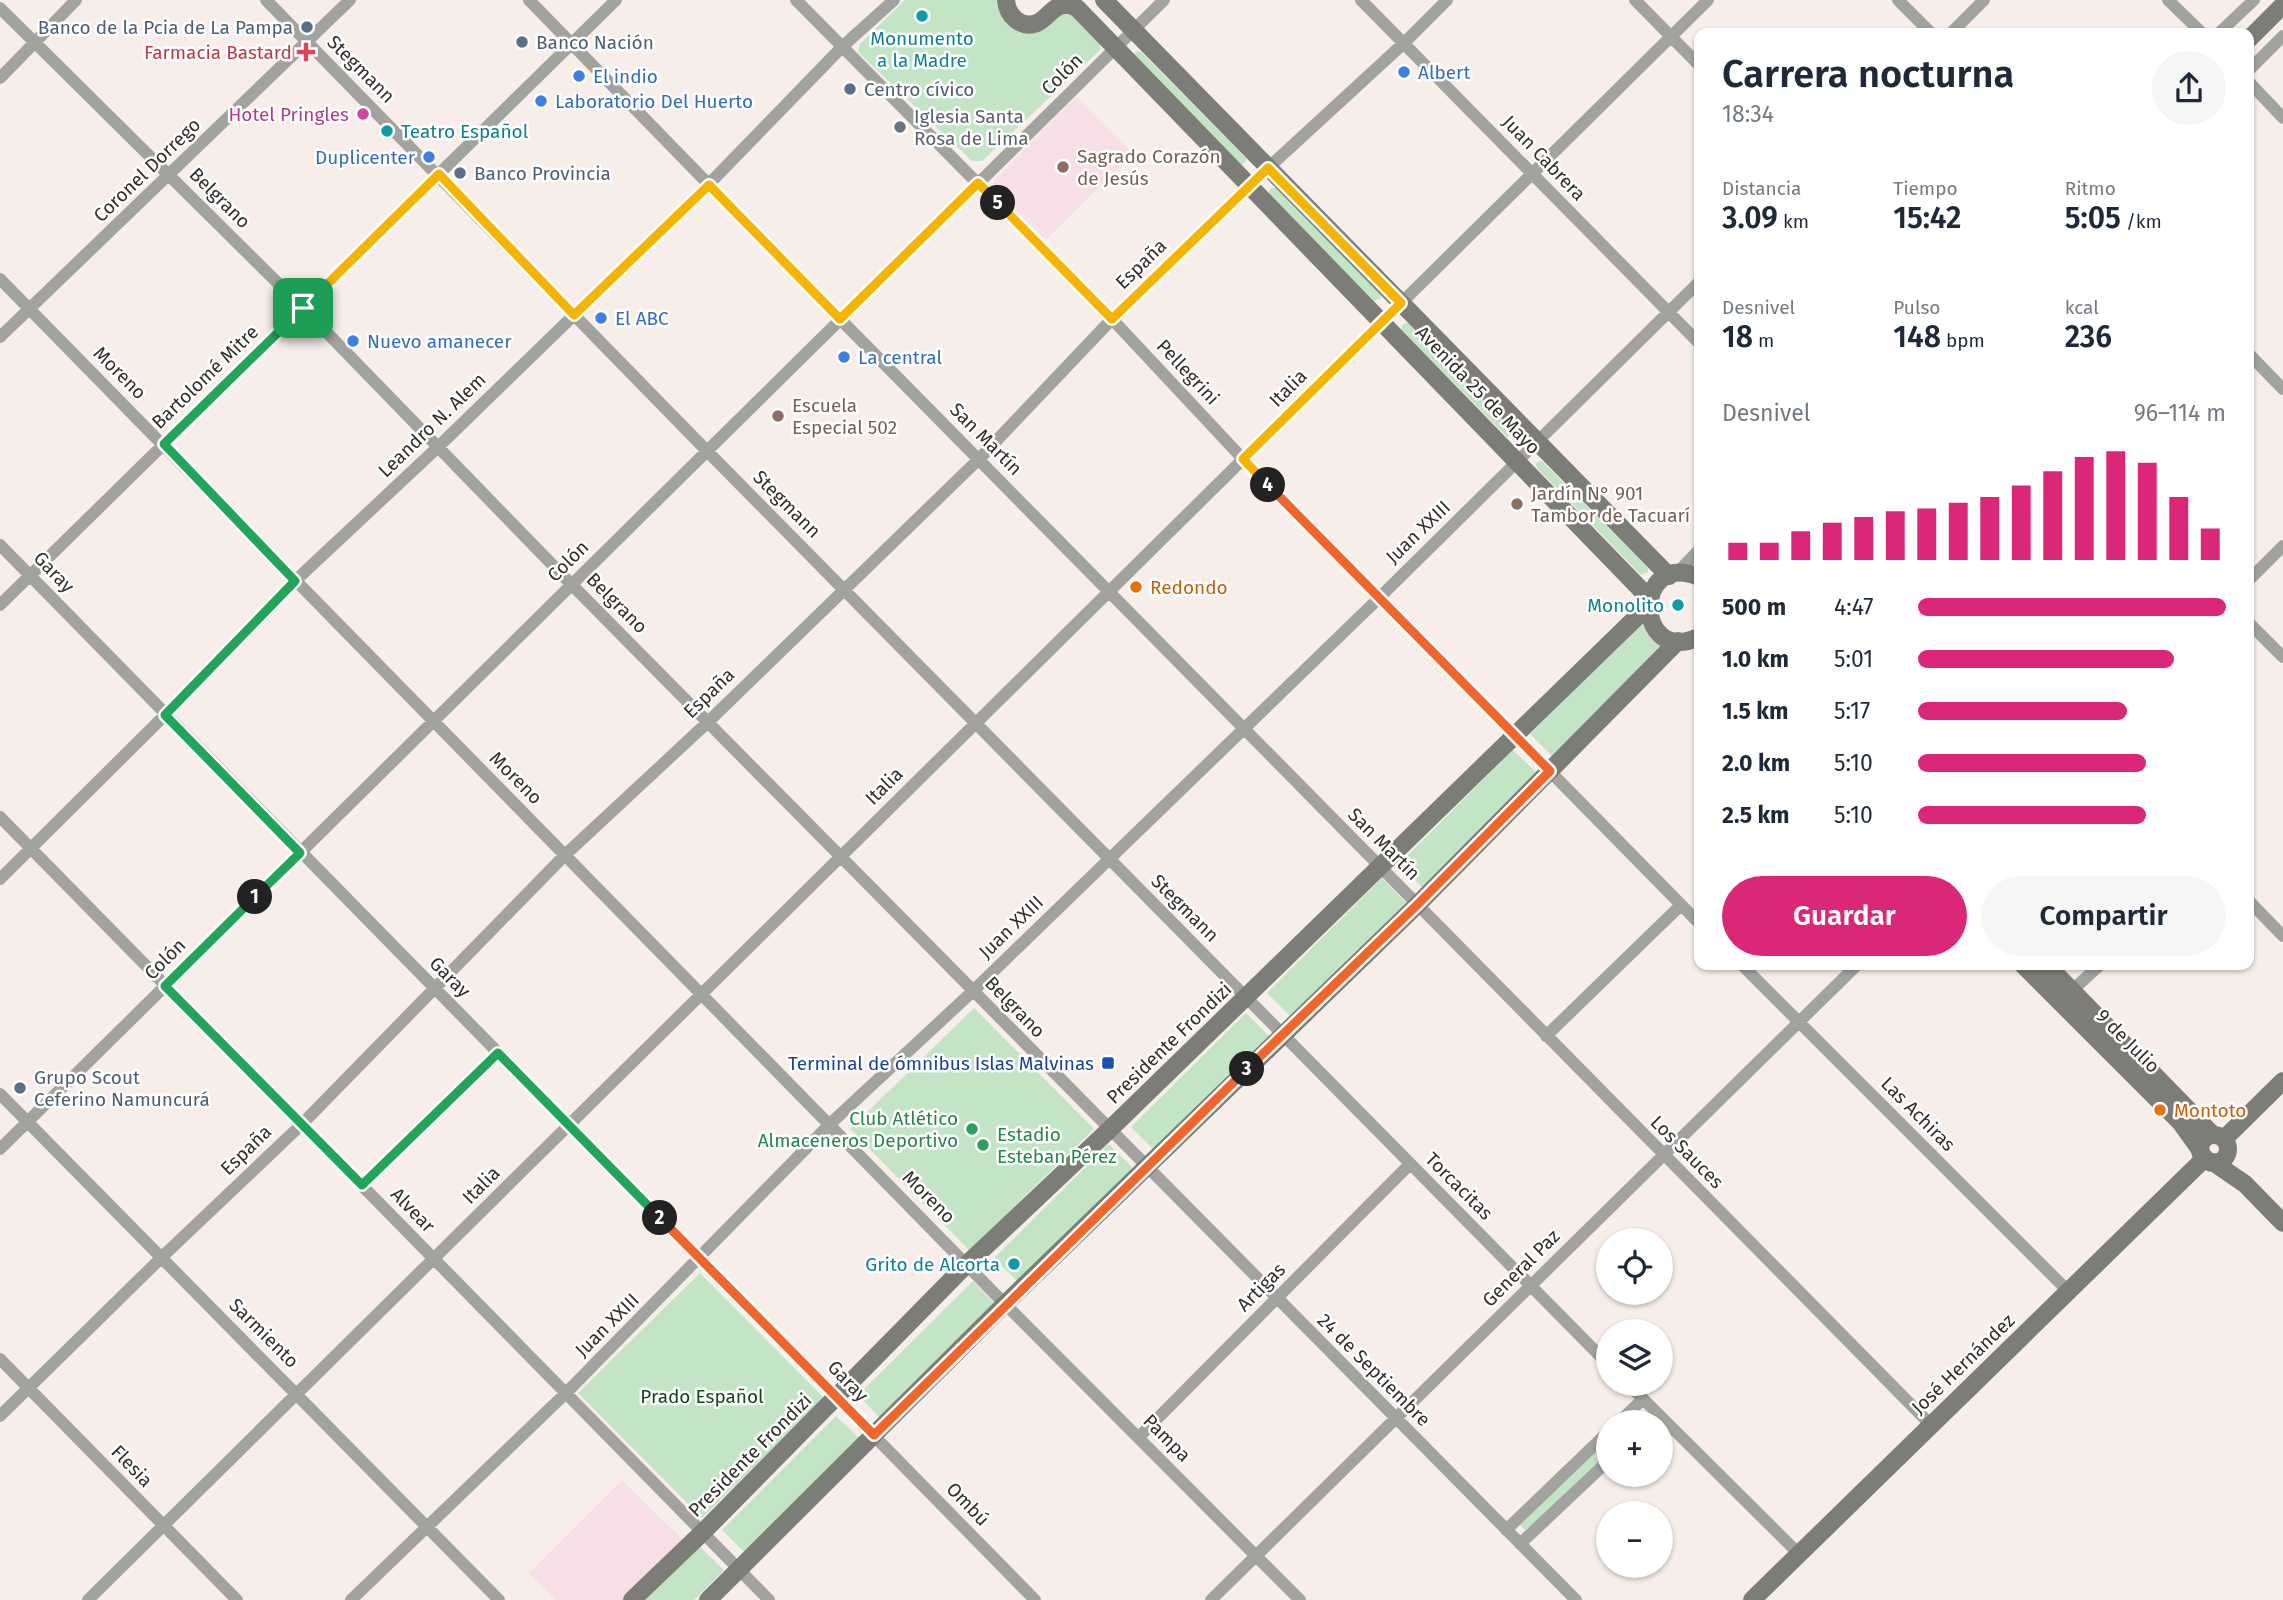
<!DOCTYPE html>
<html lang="es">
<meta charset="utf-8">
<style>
body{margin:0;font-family:"Fira Sans",sans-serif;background:#f6f6f7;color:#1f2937;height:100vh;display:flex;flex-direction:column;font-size:26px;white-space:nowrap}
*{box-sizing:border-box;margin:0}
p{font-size:23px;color:#747a83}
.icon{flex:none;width:38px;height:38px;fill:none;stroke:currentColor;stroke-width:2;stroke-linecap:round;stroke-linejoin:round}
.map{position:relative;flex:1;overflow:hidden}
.side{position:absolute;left:1694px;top:28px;width:560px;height:942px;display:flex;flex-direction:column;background:#fff;border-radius:14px;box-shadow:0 2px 5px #0004}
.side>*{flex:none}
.buttons{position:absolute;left:1596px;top:1228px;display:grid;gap:14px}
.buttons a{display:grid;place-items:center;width:77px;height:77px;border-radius:50%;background:#fff;box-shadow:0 2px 5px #0004;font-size:35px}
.pin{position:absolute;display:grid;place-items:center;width:60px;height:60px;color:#fff;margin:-30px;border-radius:14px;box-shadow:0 4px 10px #0006}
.km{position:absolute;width:35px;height:35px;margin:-18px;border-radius:50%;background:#222;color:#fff;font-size:19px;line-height:35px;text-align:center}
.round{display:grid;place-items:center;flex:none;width:74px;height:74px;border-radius:37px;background:#f6f6f7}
.head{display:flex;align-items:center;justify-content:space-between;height:119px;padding:0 28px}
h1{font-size:38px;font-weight:600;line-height:52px}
.figures{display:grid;grid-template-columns:repeat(3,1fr);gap:10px;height:119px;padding:7px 28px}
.figures div{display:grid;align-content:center}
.figures b{font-size:30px;font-weight:600}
.figures small{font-size:19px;font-weight:400}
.figures p{font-size:19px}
.chart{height:196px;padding:14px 28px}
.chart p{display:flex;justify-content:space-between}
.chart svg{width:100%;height:126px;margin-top:7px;stroke:#db2777;stroke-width:6}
.button{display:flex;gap:14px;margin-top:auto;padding:14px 28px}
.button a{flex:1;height:80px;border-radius:42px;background:#db2777;color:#fff;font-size:28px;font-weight:600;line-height:80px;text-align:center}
.button a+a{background:#f6f6f7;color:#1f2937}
ul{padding:0 28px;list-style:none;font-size:23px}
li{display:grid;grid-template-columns:112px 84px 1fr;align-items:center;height:52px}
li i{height:18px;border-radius:9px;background:#db2777}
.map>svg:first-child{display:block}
.education{fill:#f8dfe7}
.green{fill:#c3e5c5}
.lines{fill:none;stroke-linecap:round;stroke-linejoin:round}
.street{stroke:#a2a29e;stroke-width:12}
.secondary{stroke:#7c7d77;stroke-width:18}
.split-1-casing{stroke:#fff;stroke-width:14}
.split-2-casing{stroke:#fff;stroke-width:14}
.split-3-casing{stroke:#fff;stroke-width:14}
.split-4-casing{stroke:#fff;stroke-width:14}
.split-5-casing{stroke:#fff;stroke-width:14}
.split-6-casing{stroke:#fff;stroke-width:14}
.split-1{stroke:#22a559;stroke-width:9}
.split-2{stroke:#22a559;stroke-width:9}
.split-3{stroke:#f0652b;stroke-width:9}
.split-4{stroke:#f0652b;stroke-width:9}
.split-5{stroke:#f5b400;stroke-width:9}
.split-6{stroke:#f5b400;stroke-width:9}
.culture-dot{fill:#0f9aa8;stroke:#fff;stroke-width:2.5}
.service-dot{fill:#5c6f8a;stroke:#fff;stroke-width:2.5}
.health-dot{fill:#e0444e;stroke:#fff;stroke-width:2.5}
.shop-dot{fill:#3f7fe0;stroke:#fff;stroke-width:2.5}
.hotel-dot{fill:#d1479c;stroke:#fff;stroke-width:2.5}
.worship-dot{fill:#6b7280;stroke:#fff;stroke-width:2.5}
.education-dot{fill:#8d6e63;stroke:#fff;stroke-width:2.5}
.food-dot{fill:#e8710a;stroke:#fff;stroke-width:2.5}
.transit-dot{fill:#1a4fb4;stroke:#fff;stroke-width:2.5}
.leisure-dot{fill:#2e9e5b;stroke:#fff;stroke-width:2.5}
.labels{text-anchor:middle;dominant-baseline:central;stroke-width:5;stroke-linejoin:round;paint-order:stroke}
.service-label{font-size:19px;fill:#4e5e75;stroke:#fff;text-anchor:start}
.culture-label{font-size:19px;fill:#0d838f;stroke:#fff;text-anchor:end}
.health-label{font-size:19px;fill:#be3a42;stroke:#fff;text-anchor:end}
.street-label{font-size:19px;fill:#322e2c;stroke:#fff}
.shop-label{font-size:19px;fill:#366cbe;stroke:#fff;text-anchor:start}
.hotel-label{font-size:19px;fill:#b23c85;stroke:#fff;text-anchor:end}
.worship-label{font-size:19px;fill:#5b616d;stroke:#fff;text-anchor:start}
.education-label{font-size:19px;fill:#785e54;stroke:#fff;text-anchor:start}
.food-label{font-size:19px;fill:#c56008;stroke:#fff;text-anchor:start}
.transit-label{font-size:19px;fill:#164399;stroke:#fff;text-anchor:end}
.leisure-label{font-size:19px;fill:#27864d;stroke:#fff;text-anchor:end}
.park-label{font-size:19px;fill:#14461d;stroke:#fff}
</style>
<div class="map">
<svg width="2283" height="1600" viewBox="0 0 2283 1600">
<rect width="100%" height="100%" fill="#f8eee9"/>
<path class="education" d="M 1076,97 L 1133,154 L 1046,240 L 992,187 L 994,180 Z
M 622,1480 L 684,1541 L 622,1600 L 556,1600 L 529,1573 Z"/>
<path class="green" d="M 905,0 L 1001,0 L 1010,21 L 1067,10 L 1100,43 L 1100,50 L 982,161 L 972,161 L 858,52 L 860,44 Z
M 1137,51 L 1141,52 L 1246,158 L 1246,162 L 1240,165 L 1135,58 L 1134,54 Z
M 1272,188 L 1276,188 L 1381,294 L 1381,298 L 1374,301 L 1269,195 L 1269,190 Z
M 1405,323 L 1409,323 L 1514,430 L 1514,434 L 1507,437 L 1402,330 L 1402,326 Z
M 1539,461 L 1543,462 L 1648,568 L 1648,572 L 1641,575 L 1537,468 L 1536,464 Z
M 1644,620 L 1669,644 L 1554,758 L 1530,734 Z
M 1513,750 L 1538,774 L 1423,888 L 1399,864 Z
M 1382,878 L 1406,903 L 1291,1017 L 1267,993 Z
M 974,1008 L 1094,1129 L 969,1250 L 850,1129 Z
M 1246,1013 L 1270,1037 L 1155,1151 L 1131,1127 Z
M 1109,1144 L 1133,1168 L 1018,1282 L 994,1258 Z
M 700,1273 L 824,1398 L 702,1518 L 578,1393 Z
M 973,1281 L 997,1306 L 882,1420 L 858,1395 Z
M 836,1416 L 861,1440 L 746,1554 L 722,1530 Z
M 1608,1438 L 1608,1453 L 1526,1531 L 1519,1524 Z
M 699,1546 L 724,1570 L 694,1600 L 645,1600 Z"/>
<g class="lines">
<path class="street" d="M 266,0 L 707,451 L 1608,1364
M 529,0 L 840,319 L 1931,1425
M 796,0 L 1112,319 L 1243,459 L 1699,923
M 1361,0 L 1699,343
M 1635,0 L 1699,65
M 1898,0 L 1931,33
M 2168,0 L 2202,33
M 0,8 L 303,308 L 572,585 L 1576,1600
M 1951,33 L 1984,0
M 2219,33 L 2254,0
M 2249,70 L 2283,36
M 0,78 L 76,0
M 2249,82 L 2283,118
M 0,279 L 1005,1304 L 1300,1600
M 0,337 L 350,0
M 2249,354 L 2283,389
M 0,545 L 1035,1600
M 1677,573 L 1699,550
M 2249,580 L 2283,546
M 0,605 L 616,0
M 2249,623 L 2283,657
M 0,817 L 769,1600
M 0,879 L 165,715 L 295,581 L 437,448 L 708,185 L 843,46 L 894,0
M 2249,901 L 2283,936
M 1741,964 L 2068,1291
M 2067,995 L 2101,964
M 1546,1036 L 1681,905
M 0,1094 L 499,1600
M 0,1149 L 1164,0
M 362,1185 L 498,1053
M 0,1359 L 237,1600
M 1628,1384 L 1799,1554
M 0,1416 L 162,1257 L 302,1124 L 565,855 L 708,722 L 979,459 L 1112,319 L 1268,168 L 1404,43 L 1447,0
M 1618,1423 L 1643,1399
M 1139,1437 L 1410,1164
M 1506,1530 L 1608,1432
M 1520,1544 L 1608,1461
M 88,1600 L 1708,0
M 351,1600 L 566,1393 L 830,1124 L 973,991 L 1379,598 L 1699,282
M 1211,1600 L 1858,964"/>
<path class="secondary" d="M 1006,0 C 1007,16 1021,29 1037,23 C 1046,19 1051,9 1060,6 C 1066,3 1071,5 1077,8 L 1649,598
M 1104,0 L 1669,576
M 2249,39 L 2283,5
M 1699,577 C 1632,549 1634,667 1699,637
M 2022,964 L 2181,1123 L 2201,1151
M 2046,964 L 2213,1135
M2200 1149a14 14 0 1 1 28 0a14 14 0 1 1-28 0Z
M 2224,1139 L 2283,1081
M 2213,1162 L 2245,1184 L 2283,1223
M 632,1600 L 703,1532 L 967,1264 L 1109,1130 L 1648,606
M 708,1600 L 1005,1304 L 1417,905 L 1678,641
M 1752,1600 L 2205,1158"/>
</g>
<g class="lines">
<defs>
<path id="split-1" d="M 255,897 L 300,853 L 165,715 L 295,581 L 164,444 L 303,308"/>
<path id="split-2" d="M 255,897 L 165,986 L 362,1185 L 498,1053 L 660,1218"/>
<path id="split-3" d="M 660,1218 L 874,1435 L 1247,1069"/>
<path id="split-4" d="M 1247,1069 L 1417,905 L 1550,771 L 1268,485"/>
<path id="split-5" d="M 998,203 L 1112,319 L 1268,168 L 1401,303 L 1243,459 L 1268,485"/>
<path id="split-6" d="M 303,308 L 439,174 L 574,315 L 709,185 L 840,319 L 978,183 L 998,203"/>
</defs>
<use href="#split-1" class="split-1-casing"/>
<use href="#split-2" class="split-2-casing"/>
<use href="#split-3" class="split-3-casing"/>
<use href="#split-4" class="split-4-casing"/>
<use href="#split-5" class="split-5-casing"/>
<use href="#split-6" class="split-6-casing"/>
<use href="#split-1" class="split-1"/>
<use href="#split-2" class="split-2"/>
<use href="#split-3" class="split-3"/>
<use href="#split-4" class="split-4"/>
<use href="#split-5" class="split-5"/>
<use href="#split-6" class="split-6"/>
</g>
<g class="culture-dot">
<circle cx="922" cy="16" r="7"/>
<circle cx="387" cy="131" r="7"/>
<circle cx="1678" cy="605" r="7"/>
<circle cx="1014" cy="1264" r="7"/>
</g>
<g class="service-dot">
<circle cx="307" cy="27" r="7"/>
<circle cx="522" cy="42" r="7"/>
<circle cx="850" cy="89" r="7"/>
<circle cx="460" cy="173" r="7"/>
<circle cx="20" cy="1088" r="7"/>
</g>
<path class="health-dot" d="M302.5 41.5h7v7h7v7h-7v7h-7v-7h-7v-7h7z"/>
<g class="shop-dot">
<circle cx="1404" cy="72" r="7"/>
<circle cx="579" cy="76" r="7"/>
<circle cx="541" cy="101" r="7"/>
<circle cx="429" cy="157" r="7"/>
<circle cx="601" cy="318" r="7"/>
<circle cx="353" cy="341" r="7"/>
<circle cx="844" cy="357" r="7"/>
</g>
<circle class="hotel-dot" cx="363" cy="114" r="7"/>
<circle class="worship-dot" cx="900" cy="127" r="7"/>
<g class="education-dot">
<circle cx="1063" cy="167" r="7"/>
<circle cx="778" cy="416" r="7"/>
<circle cx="1517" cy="504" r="7"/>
</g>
<g class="food-dot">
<circle cx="1136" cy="587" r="7"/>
<circle cx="2160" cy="1110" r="7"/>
</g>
<rect class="transit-dot" x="1101" y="1056" width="14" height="14" rx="3.5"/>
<g class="leisure-dot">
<circle cx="972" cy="1129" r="7"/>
<circle cx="983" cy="1145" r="7"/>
</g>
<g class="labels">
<g class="service-label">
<text x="293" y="27" text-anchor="end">Banco de la Pcia de La Pampa</text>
<text x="536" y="42">Banco Nación</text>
<text x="864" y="89">Centro cívico</text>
<text x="474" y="173">Banco Provincia</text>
<text x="34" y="1077">Grupo Scout<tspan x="34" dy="22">Ceferino Namuncurá</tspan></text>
</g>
<g class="culture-label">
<text x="922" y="38" text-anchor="middle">Monumento<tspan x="922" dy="22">a la Madre</tspan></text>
<text x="401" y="131" text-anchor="start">Teatro Español</text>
<text x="1664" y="605">Monolito</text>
<text x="1000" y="1264">Grito de Alcorta</text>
</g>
<g class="health-label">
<text x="292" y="52">Farmacia Bastard</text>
</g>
<g class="street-label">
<text transform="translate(361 69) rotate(45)">Stegmann</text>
<text transform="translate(1062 74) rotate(-45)">Colón</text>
<text transform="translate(1544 158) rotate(46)">Juan Cabrera</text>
<text transform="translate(147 170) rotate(-44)">Coronel Dorrego</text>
<text transform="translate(220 198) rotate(45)">Belgrano</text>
<text transform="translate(1141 264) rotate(-44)">España</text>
<text transform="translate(1188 372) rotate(47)">Pellegrini</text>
<text transform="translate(120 373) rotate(45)">Moreno</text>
<text transform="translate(205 377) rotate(-44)">Bartolomé Mitre</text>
<text transform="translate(1288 388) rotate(-45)">Italia</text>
<text transform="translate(1478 390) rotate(46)">Avenida 25 de Mayo</text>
<text transform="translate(432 425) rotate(-44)">Leandro N. Alem</text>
<text transform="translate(986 439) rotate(45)">San Martín</text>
<text transform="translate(787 504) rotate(45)">Stegmann</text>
<text transform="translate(1418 532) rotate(-44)">Juan XXIII</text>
<text transform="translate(568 561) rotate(-45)">Colón</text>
<text transform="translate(54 572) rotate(46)">Garay</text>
<text transform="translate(617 603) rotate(45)">Belgrano</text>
<text transform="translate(709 693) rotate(-44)">España</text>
<text transform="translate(516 778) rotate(45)">Moreno</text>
<text transform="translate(884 786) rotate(-45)">Italia</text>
<text transform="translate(1384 844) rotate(45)">San Martín</text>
<text transform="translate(1185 908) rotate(45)">Stegmann</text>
<text transform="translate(1011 927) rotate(-44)">Juan XXIII</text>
<text transform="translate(165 959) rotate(-45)">Colón</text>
<text transform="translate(450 977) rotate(45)">Garay</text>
<text transform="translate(1015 1007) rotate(46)">Belgrano</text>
<text transform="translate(2128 1041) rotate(45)">9 de Julio</text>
<text transform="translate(1169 1043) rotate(-44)">Presidente Frondizi</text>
<text transform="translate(1918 1114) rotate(45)">Las Achiras</text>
<text transform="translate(246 1150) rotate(-44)">España</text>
<text transform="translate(1687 1152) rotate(45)">Los Sauces</text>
<text transform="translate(481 1185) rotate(-45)">Italia</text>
<text transform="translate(1459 1186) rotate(45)">Torcacitas</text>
<text transform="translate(929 1197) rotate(45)">Moreno</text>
<text transform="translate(413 1210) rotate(46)">Alvear</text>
<text transform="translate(1521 1268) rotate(-45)">General Paz</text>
<text transform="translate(1261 1287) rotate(-45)">Artigas</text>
<text transform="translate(607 1325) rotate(-45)">Juan XXIII</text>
<text transform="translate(264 1333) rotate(45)">Sarmiento</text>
<text transform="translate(1963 1364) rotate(-44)">José Hernández</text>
<text transform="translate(1374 1370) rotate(45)">24 de Septiembre</text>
<text transform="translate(848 1381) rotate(46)">Garay</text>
<text transform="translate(1167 1438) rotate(45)">Pampa</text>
<text transform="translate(750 1455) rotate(-45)">Presidente Frondizi</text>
<text transform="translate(132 1466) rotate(46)">Flesia</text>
<text transform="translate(968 1504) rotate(46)">Ombú</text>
</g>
<g class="shop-label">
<text x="1418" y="72">Albert</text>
<text x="593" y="76">El indio</text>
<text x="555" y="101">Laboratorio Del Huerto</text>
<text x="415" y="157" text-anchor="end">Duplicenter</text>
<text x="615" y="318">El ABC</text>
<text x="367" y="341">Nuevo amanecer</text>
<text x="858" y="357">La central</text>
</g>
<g class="hotel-label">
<text x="349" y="114">Hotel Pringles</text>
</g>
<g class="worship-label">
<text x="914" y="116">Iglesia Santa<tspan x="914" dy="22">Rosa de Lima</tspan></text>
</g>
<g class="education-label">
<text x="1077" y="156">Sagrado Corazón<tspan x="1077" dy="22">de Jesús</tspan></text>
<text x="792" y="405">Escuela<tspan x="792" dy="22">Especial 502</tspan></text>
<text x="1531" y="493">Jardín N° 901<tspan x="1531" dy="22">Tambor de Tacuarí</tspan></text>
</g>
<g class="food-label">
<text x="1150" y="587">Redondo</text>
<text x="2174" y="1110">Montoto</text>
</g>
<g class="transit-label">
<text x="1094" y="1063">Terminal de ómnibus Islas Malvinas</text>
</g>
<g class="leisure-label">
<text x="958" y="1118">Club Atlético<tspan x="958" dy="22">Almaceneros Deportivo</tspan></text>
<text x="997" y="1134" text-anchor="start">Estadio<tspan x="997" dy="22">Esteban Pérez</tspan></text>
</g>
<g class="park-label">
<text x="702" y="1396">Prado Español</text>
</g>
</g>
</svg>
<div class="buttons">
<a><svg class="icon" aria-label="locate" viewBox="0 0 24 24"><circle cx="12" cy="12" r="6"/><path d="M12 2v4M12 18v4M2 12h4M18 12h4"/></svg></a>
<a><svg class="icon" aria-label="layers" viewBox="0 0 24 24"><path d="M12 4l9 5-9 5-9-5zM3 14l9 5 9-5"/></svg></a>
<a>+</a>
<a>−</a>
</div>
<div class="pin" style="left:303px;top:308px;background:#1e9e55"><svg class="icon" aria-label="arrive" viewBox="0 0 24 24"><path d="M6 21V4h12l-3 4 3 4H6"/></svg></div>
<b class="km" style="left:255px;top:897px">1</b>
<b class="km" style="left:660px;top:1218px">2</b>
<b class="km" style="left:1247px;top:1069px">3</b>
<b class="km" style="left:1268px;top:485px">4</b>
<b class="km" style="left:998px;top:203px">5</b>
<section class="side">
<div class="head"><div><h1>Carrera nocturna</h1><p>18:34</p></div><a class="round"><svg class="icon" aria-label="share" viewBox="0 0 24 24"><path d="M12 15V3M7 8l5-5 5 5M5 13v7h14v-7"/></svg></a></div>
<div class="figures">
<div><p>Distancia</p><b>3.09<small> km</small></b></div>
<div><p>Tiempo</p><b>15:42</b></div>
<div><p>Ritmo</p><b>5:05<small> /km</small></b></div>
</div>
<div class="figures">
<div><p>Desnivel</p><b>18<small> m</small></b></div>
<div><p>Pulso</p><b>148<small> bpm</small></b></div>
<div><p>kcal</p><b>236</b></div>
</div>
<div class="chart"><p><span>Desnivel</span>96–114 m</p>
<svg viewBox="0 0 160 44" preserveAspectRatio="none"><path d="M5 44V38M15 44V38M25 44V34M35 44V31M45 44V29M55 44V27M65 44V26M75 44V24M85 44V22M95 44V18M105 44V13M115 44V8M125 44V6M135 44V10M145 44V22M155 44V33"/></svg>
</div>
<ul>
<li><b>500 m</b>4:47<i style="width:100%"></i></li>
<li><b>1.0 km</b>5:01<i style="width:83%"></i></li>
<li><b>1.5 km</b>5:17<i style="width:68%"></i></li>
<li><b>2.0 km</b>5:10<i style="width:74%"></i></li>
<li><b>2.5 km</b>5:10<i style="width:74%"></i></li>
</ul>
<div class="button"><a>Guardar</a><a>Compartir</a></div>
</section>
</div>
